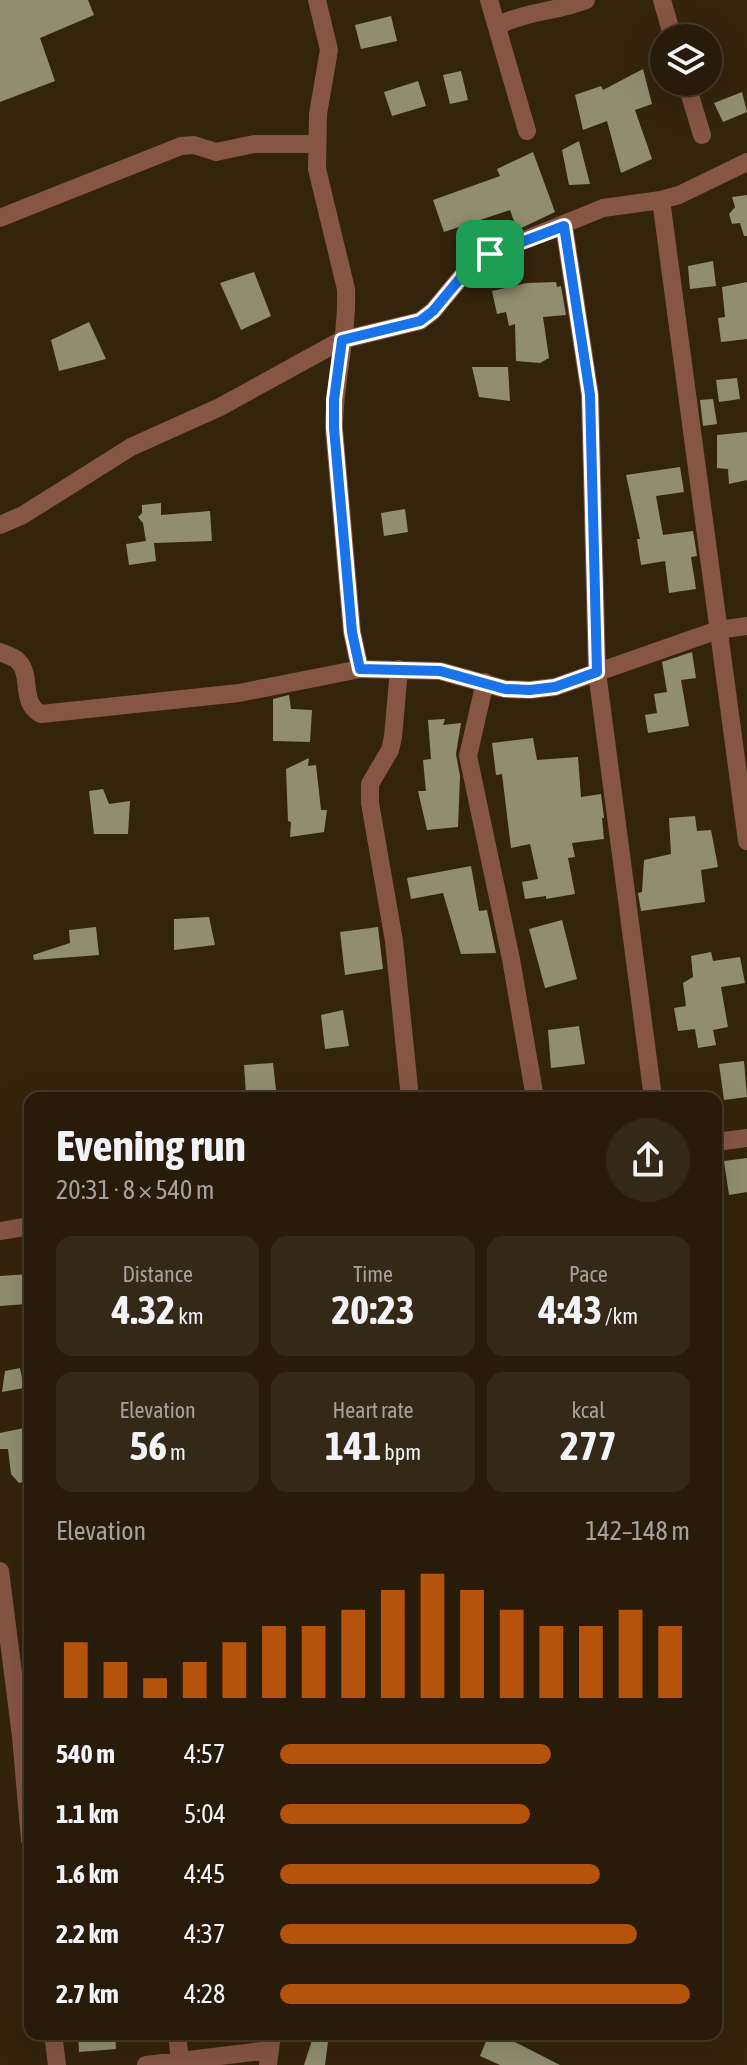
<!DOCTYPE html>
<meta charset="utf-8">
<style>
body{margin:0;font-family:"Asap Condensed",sans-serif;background:#342817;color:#f1f3f6;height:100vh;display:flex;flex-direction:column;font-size:30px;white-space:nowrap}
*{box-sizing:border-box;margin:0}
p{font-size:26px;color:#a5a19c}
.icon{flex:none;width:44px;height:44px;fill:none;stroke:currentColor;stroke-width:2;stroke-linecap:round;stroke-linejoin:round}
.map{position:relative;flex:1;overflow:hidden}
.drawer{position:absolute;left:24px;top:1092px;width:698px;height:948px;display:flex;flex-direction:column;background:#281b09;border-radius:16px;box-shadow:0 8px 32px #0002,0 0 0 2px #44392a}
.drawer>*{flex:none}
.tools{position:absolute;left:650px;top:24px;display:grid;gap:16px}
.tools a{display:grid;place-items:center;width:72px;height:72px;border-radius:50%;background:#281b09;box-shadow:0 8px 32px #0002,0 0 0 2px #44392a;font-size:40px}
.pin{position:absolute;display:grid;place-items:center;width:68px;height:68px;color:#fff;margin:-34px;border-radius:16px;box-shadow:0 4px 12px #0006}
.round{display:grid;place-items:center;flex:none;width:84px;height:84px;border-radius:42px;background:#342817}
.head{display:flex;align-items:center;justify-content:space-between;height:136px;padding:0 32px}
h1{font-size:44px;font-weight:700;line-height:60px}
.figures{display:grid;grid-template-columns:repeat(3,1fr);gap:12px;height:136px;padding:8px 32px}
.figures div{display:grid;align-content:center;border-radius:16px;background:#342817;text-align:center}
.figures b{font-size:40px;font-weight:700}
.figures small{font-size:22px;font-weight:400}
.figures p{font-size:22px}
.chart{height:224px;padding:16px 32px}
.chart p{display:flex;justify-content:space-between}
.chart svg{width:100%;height:144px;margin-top:8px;stroke:#b45309;stroke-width:6}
ul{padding:0 32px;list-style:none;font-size:26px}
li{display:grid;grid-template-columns:128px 96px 1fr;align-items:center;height:60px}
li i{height:20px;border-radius:10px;background:#b45309}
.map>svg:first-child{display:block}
.building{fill:#908e6f}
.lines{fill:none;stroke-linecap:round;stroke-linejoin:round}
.minor{stroke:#865544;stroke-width:18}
.route-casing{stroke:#fff;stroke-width:16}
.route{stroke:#1a73e8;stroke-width:10}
</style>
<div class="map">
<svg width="747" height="2065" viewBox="0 0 747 2065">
<rect width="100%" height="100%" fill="#35240c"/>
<path class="building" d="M 0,0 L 88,0 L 94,15 L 40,38 L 55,81 L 0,102 Z
M 391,16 L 397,41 L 361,49 L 355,25 Z
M 643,69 L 652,104 L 635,110 L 652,159 L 621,173 L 607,121 L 583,130 L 575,95 L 601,86 L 603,90 Z
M 461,71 L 468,100 L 450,104 L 443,75 Z
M 418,81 L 426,106 L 392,116 L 384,92 Z
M 742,92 L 747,112 L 723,122 L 714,103 Z
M 579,141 L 590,184 L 569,185 L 562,150 Z
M 533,152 L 555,212 L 517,230 L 510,210 L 444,232 L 433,200 L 500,176 L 497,169 Z
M 747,195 L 747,236 L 744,236 L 740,223 L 732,224 L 729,214 L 735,207 L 732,197 Z
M 713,261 L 716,286 L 690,289 L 688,266 Z
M 254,272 L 271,316 L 241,330 L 220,283 Z
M 556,282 L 557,287 L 561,286 L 566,315 L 543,317 L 549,358 L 540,363 L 516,361 L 515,324 L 509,326 L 506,312 L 497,314 L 492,291 L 527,283 Z
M 747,282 L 747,339 L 721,342 L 718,318 L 725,317 L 722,287 Z
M 89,322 L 106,359 L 59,371 L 51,340 Z
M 472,367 L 508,367 L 510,401 L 479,397 Z
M 737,378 L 740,399 L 719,402 L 716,380 Z
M 713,399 L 717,424 L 703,426 L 700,400 Z
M 747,432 L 747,480 L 729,484 L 728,469 L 717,468 L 717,435 Z
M 680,467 L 684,492 L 656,496 L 663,535 L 693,531 L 697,556 L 691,557 L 696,589 L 669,593 L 665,561 L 641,565 L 637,539 L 640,539 L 626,475 Z
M 161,503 L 161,515 L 210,511 L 212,541 L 154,543 L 156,561 L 129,565 L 126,544 L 146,541 L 143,523 L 138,517 L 142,513 L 142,505 Z
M 405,509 L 408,532 L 384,536 L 381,513 Z
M 692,652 L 696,678 L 681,680 L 689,726 L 648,733 L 645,715 L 657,713 L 654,694 L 667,692 L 662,662 Z
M 289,695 L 291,709 L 312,710 L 310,742 L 273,741 L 273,699 Z
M 445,719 L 443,725 L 461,723 L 456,754 L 460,776 L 458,827 L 427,830 L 418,791 L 426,791 L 423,760 L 431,759 L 428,720 Z
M 533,738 L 537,760 L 578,757 L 581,797 L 601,794 L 604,818 L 602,818 L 604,839 L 572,843 L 575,857 L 568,858 L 575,894 L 546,899 L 546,896 L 525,899 L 522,882 L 538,879 L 530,844 L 511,848 L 502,774 L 496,775 L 492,743 Z
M 309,758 L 308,766 L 316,765 L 321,810 L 327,810 L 324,832 L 290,837 L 291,822 L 288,821 L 286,769 Z
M 103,789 L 109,804 L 130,801 L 128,834 L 94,834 L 89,791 Z
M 695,816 L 697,831 L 711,830 L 718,867 L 701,870 L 705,902 L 641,911 L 638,893 L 642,892 L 644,860 L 671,854 L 669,818 Z
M 471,866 L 479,911 L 487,910 L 496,953 L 461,954 L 443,893 L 411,899 L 407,878 Z
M 209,917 L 215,945 L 174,950 L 174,919 Z
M 562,920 L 577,979 L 545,988 L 529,929 Z
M 96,927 L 99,955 L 34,960 L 33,955 L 70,943 L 69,930 Z
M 378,927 L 383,969 L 345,975 L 340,932 Z
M 711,952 L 713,961 L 740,957 L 745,983 L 721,987 L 728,1027 L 713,1030 L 716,1045 L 698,1048 L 695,1029 L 678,1031 L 674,1008 L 686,1006 L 683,983 L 693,977 L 691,956 Z
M 343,1010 L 349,1046 L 325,1049 L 321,1015 Z
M 579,1026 L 585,1064 L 551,1068 L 548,1030 Z
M 744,1061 L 747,1097 L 724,1100 L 719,1064 Z
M 273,1063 L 276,1090 L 246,1094 L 244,1065 Z
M 747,1158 L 747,1192 L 729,1195 L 724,1161 Z
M 30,1274 L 30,1300 L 25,1301 L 26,1304 L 0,1306 L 0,1276 Z
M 20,1368 L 24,1388 L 2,1392 L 5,1371 Z
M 29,1427 L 30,1480 L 19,1483 L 11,1474 L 8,1449 L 0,1449 L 0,1433 Z
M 78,2034 L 115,2034 L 116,2049 L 79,2052 Z
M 314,2034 L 329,2034 L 325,2065 L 304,2065 Z
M 493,2034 L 499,2034 L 560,2065 L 500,2065 L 480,2056 L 487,2039 L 489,2041 Z"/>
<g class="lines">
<path class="minor" d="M 317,0 L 329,50 L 318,114 L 317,169 L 346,289 C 348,335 334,381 334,428 L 352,632 L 360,669 L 440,671 L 505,689 L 530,690 L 555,687 L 718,630 L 747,626
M 489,0 L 527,131
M 662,0 L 673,38
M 497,26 C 527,11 555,12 586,0
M 686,82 L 702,135
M 747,162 L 679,195 L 661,200 L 747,841
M 0,218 L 181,146 L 194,145 L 216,152 L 254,144 L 315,144
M 564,226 L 590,395 L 597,672 L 653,1098
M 0,525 L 23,515 L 131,447 L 220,407 L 342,340 L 420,321 L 433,311 L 472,264 L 490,254 L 603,208 L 661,200
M 0,652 C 5,654 14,657 18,661 C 33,676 19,702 41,714 L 239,693 L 360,669
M 399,669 L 393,737 L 390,750 L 370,784 L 370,803 L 394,941 L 410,1098
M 485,682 L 468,756 L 511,959 L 535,1098
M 716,1142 L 747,1138
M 0,1231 L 30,1226
M 0,1571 L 21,1736 L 30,1840
M 53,2034 L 57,2065
M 177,2034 L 180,2061
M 146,2065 L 270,2050
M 268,2065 L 272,2034"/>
</g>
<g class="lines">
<defs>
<path id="route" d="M 564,226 L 590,395 L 597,672 L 555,687 L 530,690 L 505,689 L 440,671 L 360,669 L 352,632 L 334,428 L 334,400 L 342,340 L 420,321 L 433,311 L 472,264 L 490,254 Z"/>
</defs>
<use href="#route" class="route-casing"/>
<use href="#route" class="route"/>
</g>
</svg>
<div class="tools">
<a><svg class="icon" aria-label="layers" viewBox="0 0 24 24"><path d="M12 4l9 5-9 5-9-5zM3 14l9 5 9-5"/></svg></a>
</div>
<div class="pin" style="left:490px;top:254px;background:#1e9e55"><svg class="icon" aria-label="arrive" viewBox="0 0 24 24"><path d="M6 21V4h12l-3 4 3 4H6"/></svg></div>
<section class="drawer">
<div class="head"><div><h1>Evening run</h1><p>20:31 · 8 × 540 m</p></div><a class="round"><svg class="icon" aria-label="share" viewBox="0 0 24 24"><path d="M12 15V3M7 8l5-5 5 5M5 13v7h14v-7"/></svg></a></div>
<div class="figures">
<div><p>Distance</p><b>4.32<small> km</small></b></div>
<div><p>Time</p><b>20:23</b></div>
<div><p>Pace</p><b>4:43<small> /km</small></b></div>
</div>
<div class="figures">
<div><p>Elevation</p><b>56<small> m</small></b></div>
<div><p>Heart rate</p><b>141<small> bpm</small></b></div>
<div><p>kcal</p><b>277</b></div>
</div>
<div class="chart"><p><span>Elevation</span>142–148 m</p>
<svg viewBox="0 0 160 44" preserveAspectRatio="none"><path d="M5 44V27M15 44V33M25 44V38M35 44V33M45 44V27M55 44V22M65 44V22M75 44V17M85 44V11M95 44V6M105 44V11M115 44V17M125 44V22M135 44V22M145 44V17M155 44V22"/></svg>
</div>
<ul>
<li><b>540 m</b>4:57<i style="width:66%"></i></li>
<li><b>1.1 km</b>5:04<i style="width:61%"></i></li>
<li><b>1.6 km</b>4:45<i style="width:78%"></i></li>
<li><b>2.2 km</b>4:37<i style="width:87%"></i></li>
<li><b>2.7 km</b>4:28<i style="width:100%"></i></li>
</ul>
</section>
</div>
